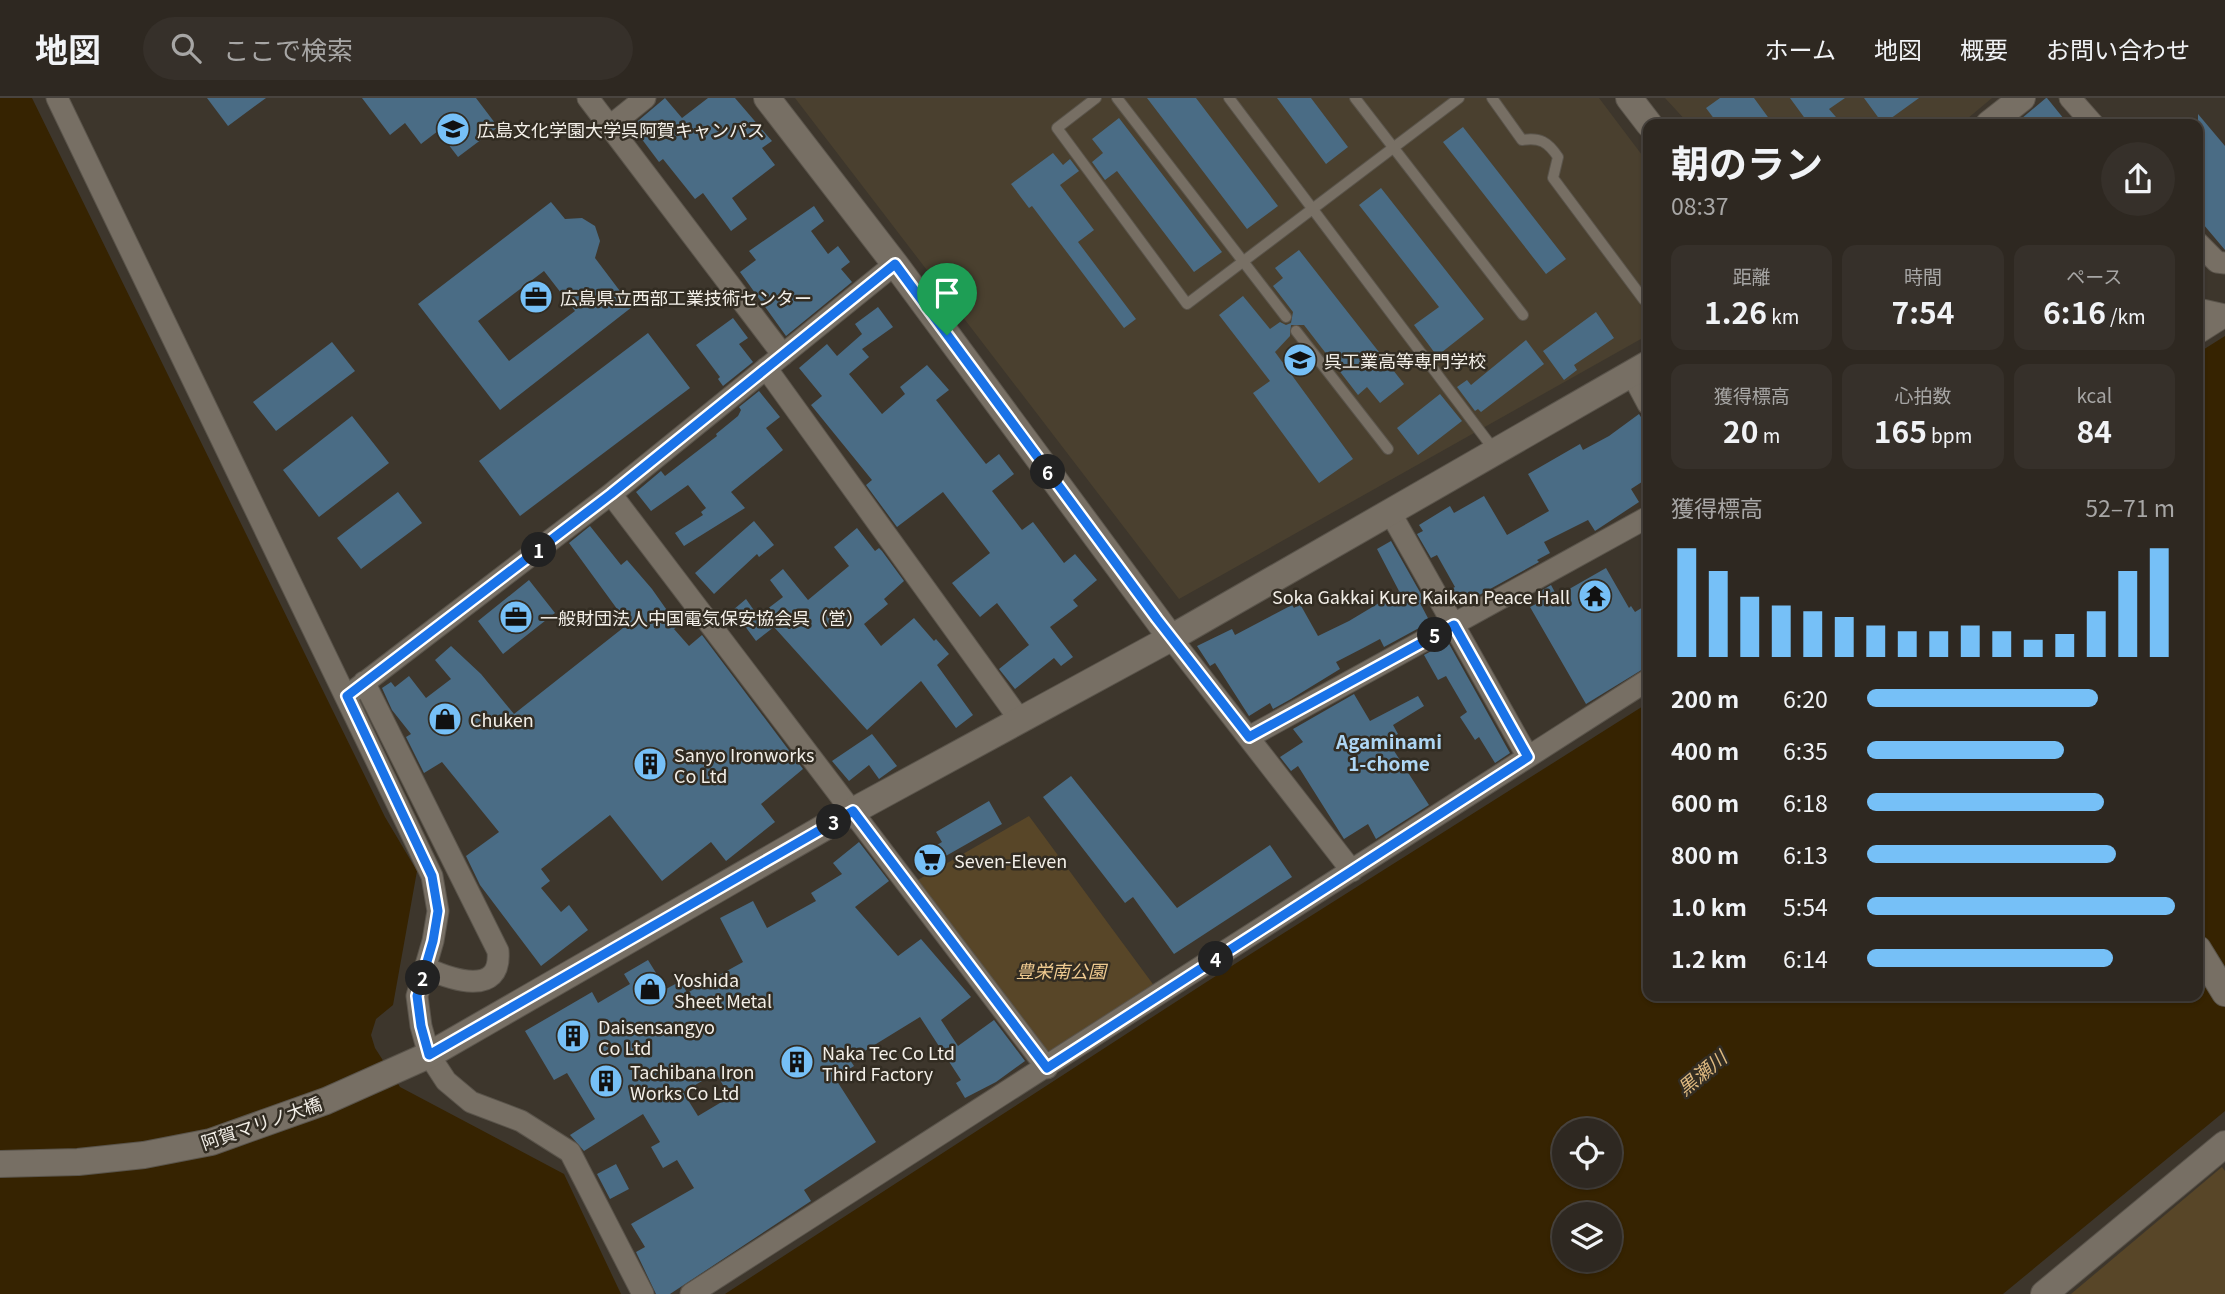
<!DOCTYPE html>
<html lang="ja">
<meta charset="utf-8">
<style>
body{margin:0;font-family:Georgia,"Noto Sans JP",serif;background:#36302a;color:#f1f3f6;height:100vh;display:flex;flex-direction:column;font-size:26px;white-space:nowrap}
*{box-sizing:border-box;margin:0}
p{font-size:23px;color:#a7a6a5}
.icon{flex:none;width:38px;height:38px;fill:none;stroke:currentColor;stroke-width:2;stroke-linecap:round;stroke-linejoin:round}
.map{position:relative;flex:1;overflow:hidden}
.drawer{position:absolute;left:1643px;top:21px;width:560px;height:882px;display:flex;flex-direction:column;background:#2e2821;border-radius:14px;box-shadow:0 2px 5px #0004,0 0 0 2px #49443f}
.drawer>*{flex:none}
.tools{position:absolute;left:1552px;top:1020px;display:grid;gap:14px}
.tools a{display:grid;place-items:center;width:70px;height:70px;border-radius:50%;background:#2e2821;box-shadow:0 2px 5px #0004,0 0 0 2px #49443f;font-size:35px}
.pin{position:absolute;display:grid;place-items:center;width:60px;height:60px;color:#fff;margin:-72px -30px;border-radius:50% 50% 50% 0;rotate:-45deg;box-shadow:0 0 7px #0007}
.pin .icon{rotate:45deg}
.km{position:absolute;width:35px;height:35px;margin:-18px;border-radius:50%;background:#222;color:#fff;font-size:19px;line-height:35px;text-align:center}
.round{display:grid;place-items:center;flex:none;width:74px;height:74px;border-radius:37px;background:#36302a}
.summary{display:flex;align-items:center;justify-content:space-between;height:119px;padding:0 28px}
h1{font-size:38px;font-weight:700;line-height:52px}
.stats{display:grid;grid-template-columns:repeat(3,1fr);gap:10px;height:119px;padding:7px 28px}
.stats div{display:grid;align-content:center;border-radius:14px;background:#36302a;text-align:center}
.stats b{font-size:30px;font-weight:700}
.stats small{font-size:19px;font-weight:400}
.stats p{font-size:19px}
.chart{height:196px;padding:14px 28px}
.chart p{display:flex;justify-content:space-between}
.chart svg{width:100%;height:126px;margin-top:7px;stroke:#76c0f7;stroke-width:6}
ul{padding:0 28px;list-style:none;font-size:23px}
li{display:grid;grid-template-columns:112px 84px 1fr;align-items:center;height:52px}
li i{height:18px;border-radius:9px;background:#76c0f7}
header{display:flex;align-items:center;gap:42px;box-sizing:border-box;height:98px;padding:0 35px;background:#2e2821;border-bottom:2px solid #49443f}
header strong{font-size:33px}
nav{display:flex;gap:38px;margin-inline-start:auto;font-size:24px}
.search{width:490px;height:63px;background:#36302a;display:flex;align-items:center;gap:18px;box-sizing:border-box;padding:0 24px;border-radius:38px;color:#a7a6a5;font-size:26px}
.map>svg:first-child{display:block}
.built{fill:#4a402f}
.green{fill:#584628}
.water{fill:#362301;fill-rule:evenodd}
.building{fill:#4a6c85;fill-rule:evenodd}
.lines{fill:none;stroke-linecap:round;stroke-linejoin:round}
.service-casing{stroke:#5a544b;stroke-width:12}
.minor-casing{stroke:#5a544b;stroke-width:23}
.tertiary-casing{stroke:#5a544b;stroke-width:28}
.service{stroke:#776f64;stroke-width:10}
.minor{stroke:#776f64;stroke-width:21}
.tertiary{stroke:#776f64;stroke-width:26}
.route-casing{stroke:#fff;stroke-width:14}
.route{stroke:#1a73e8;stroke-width:9}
.labels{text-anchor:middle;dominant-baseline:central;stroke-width:5;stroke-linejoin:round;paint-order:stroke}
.poi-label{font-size:18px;fill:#f3efe8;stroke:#322c22;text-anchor:start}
.park-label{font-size:18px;font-style:italic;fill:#efca90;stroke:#322c22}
.street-label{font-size:18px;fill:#f3efe8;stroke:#322c22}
.neighbourhood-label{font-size:19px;font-weight:bold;fill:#aed6f4;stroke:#322c22}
.water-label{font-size:19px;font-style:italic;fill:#deb980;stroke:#322c22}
</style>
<header>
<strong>地図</strong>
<div class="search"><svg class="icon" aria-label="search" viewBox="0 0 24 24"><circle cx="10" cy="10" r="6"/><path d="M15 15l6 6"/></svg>ここで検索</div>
<nav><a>ホーム</a><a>地図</a><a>概要</a><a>お問い合わせ</a></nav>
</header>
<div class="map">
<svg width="2225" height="1196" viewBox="0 0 2225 1196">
<rect width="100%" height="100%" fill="#3d362c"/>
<path class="built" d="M 795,0 L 1599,0 L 1648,65 L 1648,237 L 1179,501 Z
M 1665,0 L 1992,0 L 1961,26 L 1689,26 Z"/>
<path class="green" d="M 1029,718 L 1158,893 L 1058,955 L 1036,950 L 916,783 Z
M 2222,1069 L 2225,1073 L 2225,1196 L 2071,1196 Z"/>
<path class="water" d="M 0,0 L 32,0 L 385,719 L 417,773 L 393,907 L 376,921 L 371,937 L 375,950 L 400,989 L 564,1076 L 621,1196 L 0,1196 Z
M 2225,238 L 2225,1013 L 2003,1196 L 725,1196 L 1208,883 L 1648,605 L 1648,898 L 2198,898 L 2198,255 ZM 1564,1032 L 1610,1032 L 1610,1078 L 1564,1078 ZM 1564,1116 L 1610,1116 L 1610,1162 L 1564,1162 Z"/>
<path class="building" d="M 207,0 L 266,0 L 228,28 Z
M 362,0 L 476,0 L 498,29 L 458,59 L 438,33 L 421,46 L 405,25 L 390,37 Z
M 665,0 L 682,20 L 708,0 L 735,0 L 772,43 L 762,50 L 775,67 L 732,100 L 747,121 L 731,133 L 703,95 L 695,101 L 663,61 L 659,64 L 632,28 Z
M 1147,0 L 1196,0 L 1278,108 L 1247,131 Z
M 1277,0 L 1311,0 L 1348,49 L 1326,66 Z
M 1720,0 L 1754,0 L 1773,26 L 1718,26 L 1706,10 Z
M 1790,0 L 1845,0 L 1829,11 L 1842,26 L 1809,26 Z
M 1864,0 L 1919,0 L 1883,26 Z
M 2047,0 L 2068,26 L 2015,26 L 2046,0 Z
M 2198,16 L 2225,48 L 2225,152 L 2198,120 Z
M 1119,20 L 1222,154 L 1194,174 L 1117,73 L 1105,82 L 1092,64 L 1103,55 L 1092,41 Z
M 1463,29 L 1566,161 L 1546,176 L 1443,44 Z
M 1053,55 L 1063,67 L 1070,61 L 1079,73 L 1060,87 L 1094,132 L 1078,144 L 1136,221 L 1124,230 L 1032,108 L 1029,110 L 1011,86 Z
M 1381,90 L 1484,221 L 1437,258 L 1414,227 L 1439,209 L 1359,107 Z
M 551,104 L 565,121 L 582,120 L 595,128 L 600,143 L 595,160 L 632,209 L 500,312 L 418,206 ZM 544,173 L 575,213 L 509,263 L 478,223 Z
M 814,108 L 824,123 L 811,133 L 828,156 L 838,148 L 850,164 L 841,171 L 852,184 L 786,238 L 740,174 L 756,162 L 749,153 Z
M 1299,152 L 1404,286 L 1380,305 L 1367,289 L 1358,297 L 1304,227 L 1291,227 L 1290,238 L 1275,254 L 1353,361 L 1319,385 L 1253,295 L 1270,283 L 1219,217 L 1243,198 L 1270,231 L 1280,224 L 1286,227 L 1291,225 L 1293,214 L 1273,188 L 1283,180 L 1275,170 Z
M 878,209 L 893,229 L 862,251 L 869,259 L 849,276 L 882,316 L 905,296 L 900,289 L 927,267 L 949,292 L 936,302 L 986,366 L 999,356 L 1014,376 L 992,393 L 1022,432 L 1033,424 L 1064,465 L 1075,456 L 1097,482 L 1073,502 L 1078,508 L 1050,529 L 1073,559 L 1061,568 L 1054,560 L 1015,591 L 999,571 L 1029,547 L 997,505 L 980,519 L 952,485 L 990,455 L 943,394 L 897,429 L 866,387 L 872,382 L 811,307 L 822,298 L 799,270 L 827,246 L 837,258 L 862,236 L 855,226 Z
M 1596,214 L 1614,240 L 1574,267 L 1577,272 L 1564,282 L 1543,253 Z
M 733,220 L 748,240 L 739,246 L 753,264 L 723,288 L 718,281 L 720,279 L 696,247 Z
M 648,235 L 690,290 L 520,418 L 479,363 Z
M 1526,242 L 1544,266 L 1481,314 L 1478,311 L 1475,313 L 1457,289 L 1467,282 L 1471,287 Z
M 332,244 L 355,273 L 276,333 L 253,304 Z
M 759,293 L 780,319 L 766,330 L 783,352 L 731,394 L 745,410 L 684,448 L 675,435 L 703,417 L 701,414 L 706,410 L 688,387 L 651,413 L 636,394 L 661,373 L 665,378 L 717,338 L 716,336 L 738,318 L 741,312 L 739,309 Z
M 1440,296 L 1462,323 L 1418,357 L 1397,330 Z
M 1639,316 L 1648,330 L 1648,380 L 1631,391 L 1639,404 L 1595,433 L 1588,422 L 1544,444 L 1550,455 L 1537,462 L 1539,464 L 1461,507 L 1456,504 L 1449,492 L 1455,489 L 1437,457 L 1431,460 L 1417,436 L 1423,433 L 1419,427 L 1450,408 L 1454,415 L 1484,398 L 1507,437 L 1549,413 L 1528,376 L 1580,346 L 1583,352 L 1609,338 Z
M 352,318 L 389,365 L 319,419 L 283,372 Z
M 398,394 L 422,425 L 361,471 L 337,440 Z
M 754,423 L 774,447 L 759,459 L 757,456 L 714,496 L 695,475 Z
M 590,428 L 621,467 L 627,462 L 652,491 L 678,528 L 674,531 L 689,548 L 702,537 L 803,671 L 761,706 L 775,724 L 726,763 L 711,744 L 662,783 L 610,717 L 541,771 L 550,783 L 541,790 L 561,814 L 569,807 L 588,832 L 541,868 L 480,787 L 466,758 L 499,734 L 442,664 L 424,675 L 406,639 L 411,636 L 392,612 L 382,590 L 391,584 L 395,589 L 409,578 L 426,600 L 451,581 L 435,562 L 451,548 L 481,576 L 514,616 L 628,526 L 569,445 Z
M 857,430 L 875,453 L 879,450 L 882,453 L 904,483 L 884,501 L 888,506 L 864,526 L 881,548 L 914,520 L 934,543 L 936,541 L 949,556 L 937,567 L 973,617 L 956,630 L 921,583 L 867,632 L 774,529 L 756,543 L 733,512 L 746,501 L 758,518 L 783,499 L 770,482 L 783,471 L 808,502 L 849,468 L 834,449 Z
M 1391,443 L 1425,503 L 1420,505 L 1430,524 L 1384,549 L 1380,541 L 1365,549 L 1336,564 L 1340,571 L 1291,601 L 1273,611 L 1270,605 L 1249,618 L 1215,565 L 1210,568 L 1197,548 L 1232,531 L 1235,537 L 1292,507 L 1294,510 L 1300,506 L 1318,538 L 1349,523 L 1399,493 L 1377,451 Z
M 1606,470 L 1629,510 L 1631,508 L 1635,514 L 1648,506 L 1648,568 L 1586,606 L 1530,509 L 1540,504 L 1536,496 L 1551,487 L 1557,498 Z
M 529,482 L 555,515 L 503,556 L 478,523 Z
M 1448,544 L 1510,655 L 1495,665 L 1479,639 L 1475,642 L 1460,619 L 1467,614 L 1446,578 L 1438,582 L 1424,557 Z
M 1354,596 L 1370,623 L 1418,598 L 1424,608 L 1393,627 L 1398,636 L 1387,642 L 1429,707 L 1376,741 L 1368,726 L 1344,741 L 1298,668 L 1291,673 L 1280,659 L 1303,644 L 1293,631 Z
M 872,636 L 897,668 L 879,681 L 869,667 L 849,683 L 832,663 Z
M 1071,678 L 1177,810 L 1270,747 L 1292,779 L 1174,856 L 1133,799 L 1125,805 L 1043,699 Z
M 989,703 L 1002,726 L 944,759 L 947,763 L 922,777 L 913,761 L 942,744 L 936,734 Z
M 859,744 L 889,783 L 855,809 L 898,858 L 921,841 L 971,899 L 941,922 L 958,948 L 994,922 L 1025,963 L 996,984 L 965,1000 L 956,985 L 961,982 L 920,919 L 850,962 L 854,968 L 835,980 L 876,1044 L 804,1092 L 811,1103 L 670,1196 L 656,1196 L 636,1154 L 645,1149 L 631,1126 L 694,1090 L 677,1062 L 663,1070 L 651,1049 L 660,1044 L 643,1016 L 584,1053 L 570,1037 L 595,1021 L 567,975 L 554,982 L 525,933 L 592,894 L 598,905 L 630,886 L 624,876 L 648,862 L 666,891 L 681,883 L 687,895 L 743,864 L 720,820 L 753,803 L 767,830 L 816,803 L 811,795 L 842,776 L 833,765 ZM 716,975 L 730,999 L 698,1018 L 683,994 Z
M 616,1066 L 629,1091 L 610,1101 L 597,1076 Z"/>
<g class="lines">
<defs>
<path id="service" d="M 1096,0 L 1057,30 L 1187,206 L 1459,0
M 1117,0 L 1286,219
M 1229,0 L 1495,353
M 1355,0 L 1523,217
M 1492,0 L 1522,42 C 1540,39 1548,44 1558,59 L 1553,80 L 1644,202
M 1296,233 L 1388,351"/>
<path id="minor" d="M 57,0 L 432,778 L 438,813 L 433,843 L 417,898 L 421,928 L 429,957 L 446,983 L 471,1004 L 521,1023 L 570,1054 L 643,1196
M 588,0 L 783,257
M 2070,0 L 2093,26
M 609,29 L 645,0
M 2198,145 L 2217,164 L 2225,165
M 2198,211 L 2225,217
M 2198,235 L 2225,218
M 766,270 L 1020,622
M 1632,276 L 1648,306
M 611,396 L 1047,970
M 1390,414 L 1528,659
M 1171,540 L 1352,773
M 364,584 L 498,853 C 502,900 450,881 426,870
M 347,598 L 611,396 L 895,166
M 1249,639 L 1648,419
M 691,1196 L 1648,582"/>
<path id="tertiary" d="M 767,0 L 895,166 L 1171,540
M 1629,0 L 1649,26
M 1989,26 L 2022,0
M 2198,851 L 2225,895
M 0,1066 L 78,1064 L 144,1057 L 211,1044 L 326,1003 L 429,957 L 853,713 L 1171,540 L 1648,266
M 2044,1196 L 2225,1046"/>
</defs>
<use href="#service" class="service-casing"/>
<use href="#minor" class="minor-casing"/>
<use href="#tertiary" class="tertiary-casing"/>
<use href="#service" class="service"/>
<use href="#minor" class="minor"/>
<use href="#tertiary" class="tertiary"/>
</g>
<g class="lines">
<defs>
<path id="route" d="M 895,166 L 1157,521 L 1249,639 L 1454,527 L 1528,659 L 1047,970 L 853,713 L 429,957 L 421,928 L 417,898 L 433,843 L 438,813 L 432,778 L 347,598 L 611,396 Z"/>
</defs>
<use href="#route" class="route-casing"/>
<use href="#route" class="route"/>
</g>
<defs>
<symbol id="university-disc" viewBox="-11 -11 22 22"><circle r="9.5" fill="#76c0f7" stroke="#322c22"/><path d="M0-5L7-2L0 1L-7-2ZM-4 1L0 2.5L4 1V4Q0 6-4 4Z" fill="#111"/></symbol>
<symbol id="office-disc" viewBox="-11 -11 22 22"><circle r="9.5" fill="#76c0f7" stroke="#322c22"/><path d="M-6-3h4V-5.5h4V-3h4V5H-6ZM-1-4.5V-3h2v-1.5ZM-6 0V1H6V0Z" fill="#111"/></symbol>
<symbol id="school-disc" viewBox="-11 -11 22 22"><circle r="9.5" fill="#76c0f7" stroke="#322c22"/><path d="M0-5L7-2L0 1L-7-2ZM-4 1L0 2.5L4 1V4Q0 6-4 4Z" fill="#111"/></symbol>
<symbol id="temple-disc" viewBox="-11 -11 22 22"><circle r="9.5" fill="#76c0f7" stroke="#322c22"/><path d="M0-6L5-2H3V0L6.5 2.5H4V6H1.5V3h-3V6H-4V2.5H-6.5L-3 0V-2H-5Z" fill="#111"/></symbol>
<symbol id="shop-disc" viewBox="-11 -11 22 22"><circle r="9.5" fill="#76c0f7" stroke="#322c22"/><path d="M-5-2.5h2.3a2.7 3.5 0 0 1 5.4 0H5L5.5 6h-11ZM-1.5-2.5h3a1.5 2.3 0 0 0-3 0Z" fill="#111"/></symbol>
<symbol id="building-disc" viewBox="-11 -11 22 22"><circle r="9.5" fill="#76c0f7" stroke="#322c22"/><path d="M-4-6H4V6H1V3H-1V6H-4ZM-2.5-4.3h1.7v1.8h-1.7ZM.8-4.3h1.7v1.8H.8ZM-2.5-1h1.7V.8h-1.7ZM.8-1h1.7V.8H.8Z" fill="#111"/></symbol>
<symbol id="supermarket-disc" viewBox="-11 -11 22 22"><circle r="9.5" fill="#76c0f7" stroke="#322c22"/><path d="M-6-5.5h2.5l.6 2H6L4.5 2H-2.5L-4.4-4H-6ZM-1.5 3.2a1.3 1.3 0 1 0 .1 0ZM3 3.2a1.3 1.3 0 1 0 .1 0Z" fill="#111"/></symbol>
</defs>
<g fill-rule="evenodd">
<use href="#university-disc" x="434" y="12" width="38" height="38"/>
<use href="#office-disc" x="517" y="180" width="38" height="38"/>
<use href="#school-disc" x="1281" y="243" width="38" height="38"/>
<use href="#temple-disc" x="1576" y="479" width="38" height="38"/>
<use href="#office-disc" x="497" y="500" width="38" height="38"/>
<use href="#shop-disc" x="426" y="602" width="38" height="38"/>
<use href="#building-disc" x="631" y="647" width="38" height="38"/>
<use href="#supermarket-disc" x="911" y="743" width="38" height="38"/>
<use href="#shop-disc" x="631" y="872" width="38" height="38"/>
<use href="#building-disc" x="554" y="919" width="38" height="38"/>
<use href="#building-disc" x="778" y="945" width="38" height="38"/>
<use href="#building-disc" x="587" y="964" width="38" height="38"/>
</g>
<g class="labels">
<g class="poi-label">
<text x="477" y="31">広島文化学園大学呉阿賀キャンパス</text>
<text x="560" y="199">広島県立西部工業技術センター</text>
<text x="1324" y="262">呉工業高等専門学校</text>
<text x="1570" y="498" text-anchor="end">Soka Gakkai Kure Kaikan Peace Hall</text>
<text x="540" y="519">一般財団法人中国電気保安協会呉（営）</text>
<text x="470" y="621">Chuken</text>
<text x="674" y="656">Sanyo Ironworks<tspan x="674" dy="21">Co Ltd</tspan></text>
<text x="954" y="762">Seven-Eleven</text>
<text x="674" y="881">Yoshida<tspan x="674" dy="21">Sheet Metal</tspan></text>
<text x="598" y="928">Daisensangyo<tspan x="598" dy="21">Co Ltd</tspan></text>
<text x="822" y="954">Naka Tec Co Ltd<tspan x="822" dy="21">Third Factory</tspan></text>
<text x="630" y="973">Tachibana Iron<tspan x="630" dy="21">Works Co Ltd</tspan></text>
</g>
<g class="park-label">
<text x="1061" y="872">豊栄南公園</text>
</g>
<g class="street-label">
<text transform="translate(261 1024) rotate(-19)">阿賀マリノ大橋</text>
</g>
<g class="neighbourhood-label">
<text x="1389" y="642">Agaminami<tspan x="1389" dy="22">1-chome</tspan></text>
</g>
<g class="water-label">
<text transform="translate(1701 974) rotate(-40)">黒瀬川</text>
</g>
</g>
</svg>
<div class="tools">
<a><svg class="icon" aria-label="locate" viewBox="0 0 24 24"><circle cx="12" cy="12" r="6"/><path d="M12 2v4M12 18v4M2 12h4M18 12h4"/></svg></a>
<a><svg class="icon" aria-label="layers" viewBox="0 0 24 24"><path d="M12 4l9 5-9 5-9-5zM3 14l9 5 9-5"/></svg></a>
</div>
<div class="pin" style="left:947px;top:237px;background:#1e9e55"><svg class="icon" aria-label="arrive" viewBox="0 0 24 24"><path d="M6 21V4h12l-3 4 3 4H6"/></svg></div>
<b class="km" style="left:539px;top:452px">1</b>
<b class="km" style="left:423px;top:880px">2</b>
<b class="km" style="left:834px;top:724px">3</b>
<b class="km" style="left:1216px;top:861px">4</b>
<b class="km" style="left:1435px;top:537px">5</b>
<b class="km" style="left:1048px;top:374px">6</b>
<section class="drawer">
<div class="summary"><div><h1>朝のラン</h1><p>08:37</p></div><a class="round"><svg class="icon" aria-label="share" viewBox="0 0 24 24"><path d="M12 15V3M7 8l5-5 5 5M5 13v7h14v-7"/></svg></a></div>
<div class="stats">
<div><p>距離</p><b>1.26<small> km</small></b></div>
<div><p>時間</p><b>7:54</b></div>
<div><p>ペース</p><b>6:16<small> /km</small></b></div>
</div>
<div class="stats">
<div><p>獲得標高</p><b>20<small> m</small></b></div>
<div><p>心拍数</p><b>165<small> bpm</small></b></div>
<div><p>kcal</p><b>84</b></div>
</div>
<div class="chart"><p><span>獲得標高</span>52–71 m</p>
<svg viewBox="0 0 160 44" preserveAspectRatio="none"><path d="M5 44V6M15 44V14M25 44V23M35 44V26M45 44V28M55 44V30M65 44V33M75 44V35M85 44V35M95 44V33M105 44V35M115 44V38M125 44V36M135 44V28M145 44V14M155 44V6"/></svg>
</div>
<ul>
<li><b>200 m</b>6:20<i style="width:75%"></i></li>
<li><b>400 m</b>6:35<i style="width:64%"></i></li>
<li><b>600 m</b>6:18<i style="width:77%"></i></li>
<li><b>800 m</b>6:13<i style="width:81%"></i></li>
<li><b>1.0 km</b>5:54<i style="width:100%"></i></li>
<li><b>1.2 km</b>6:14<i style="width:80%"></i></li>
</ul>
</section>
</div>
